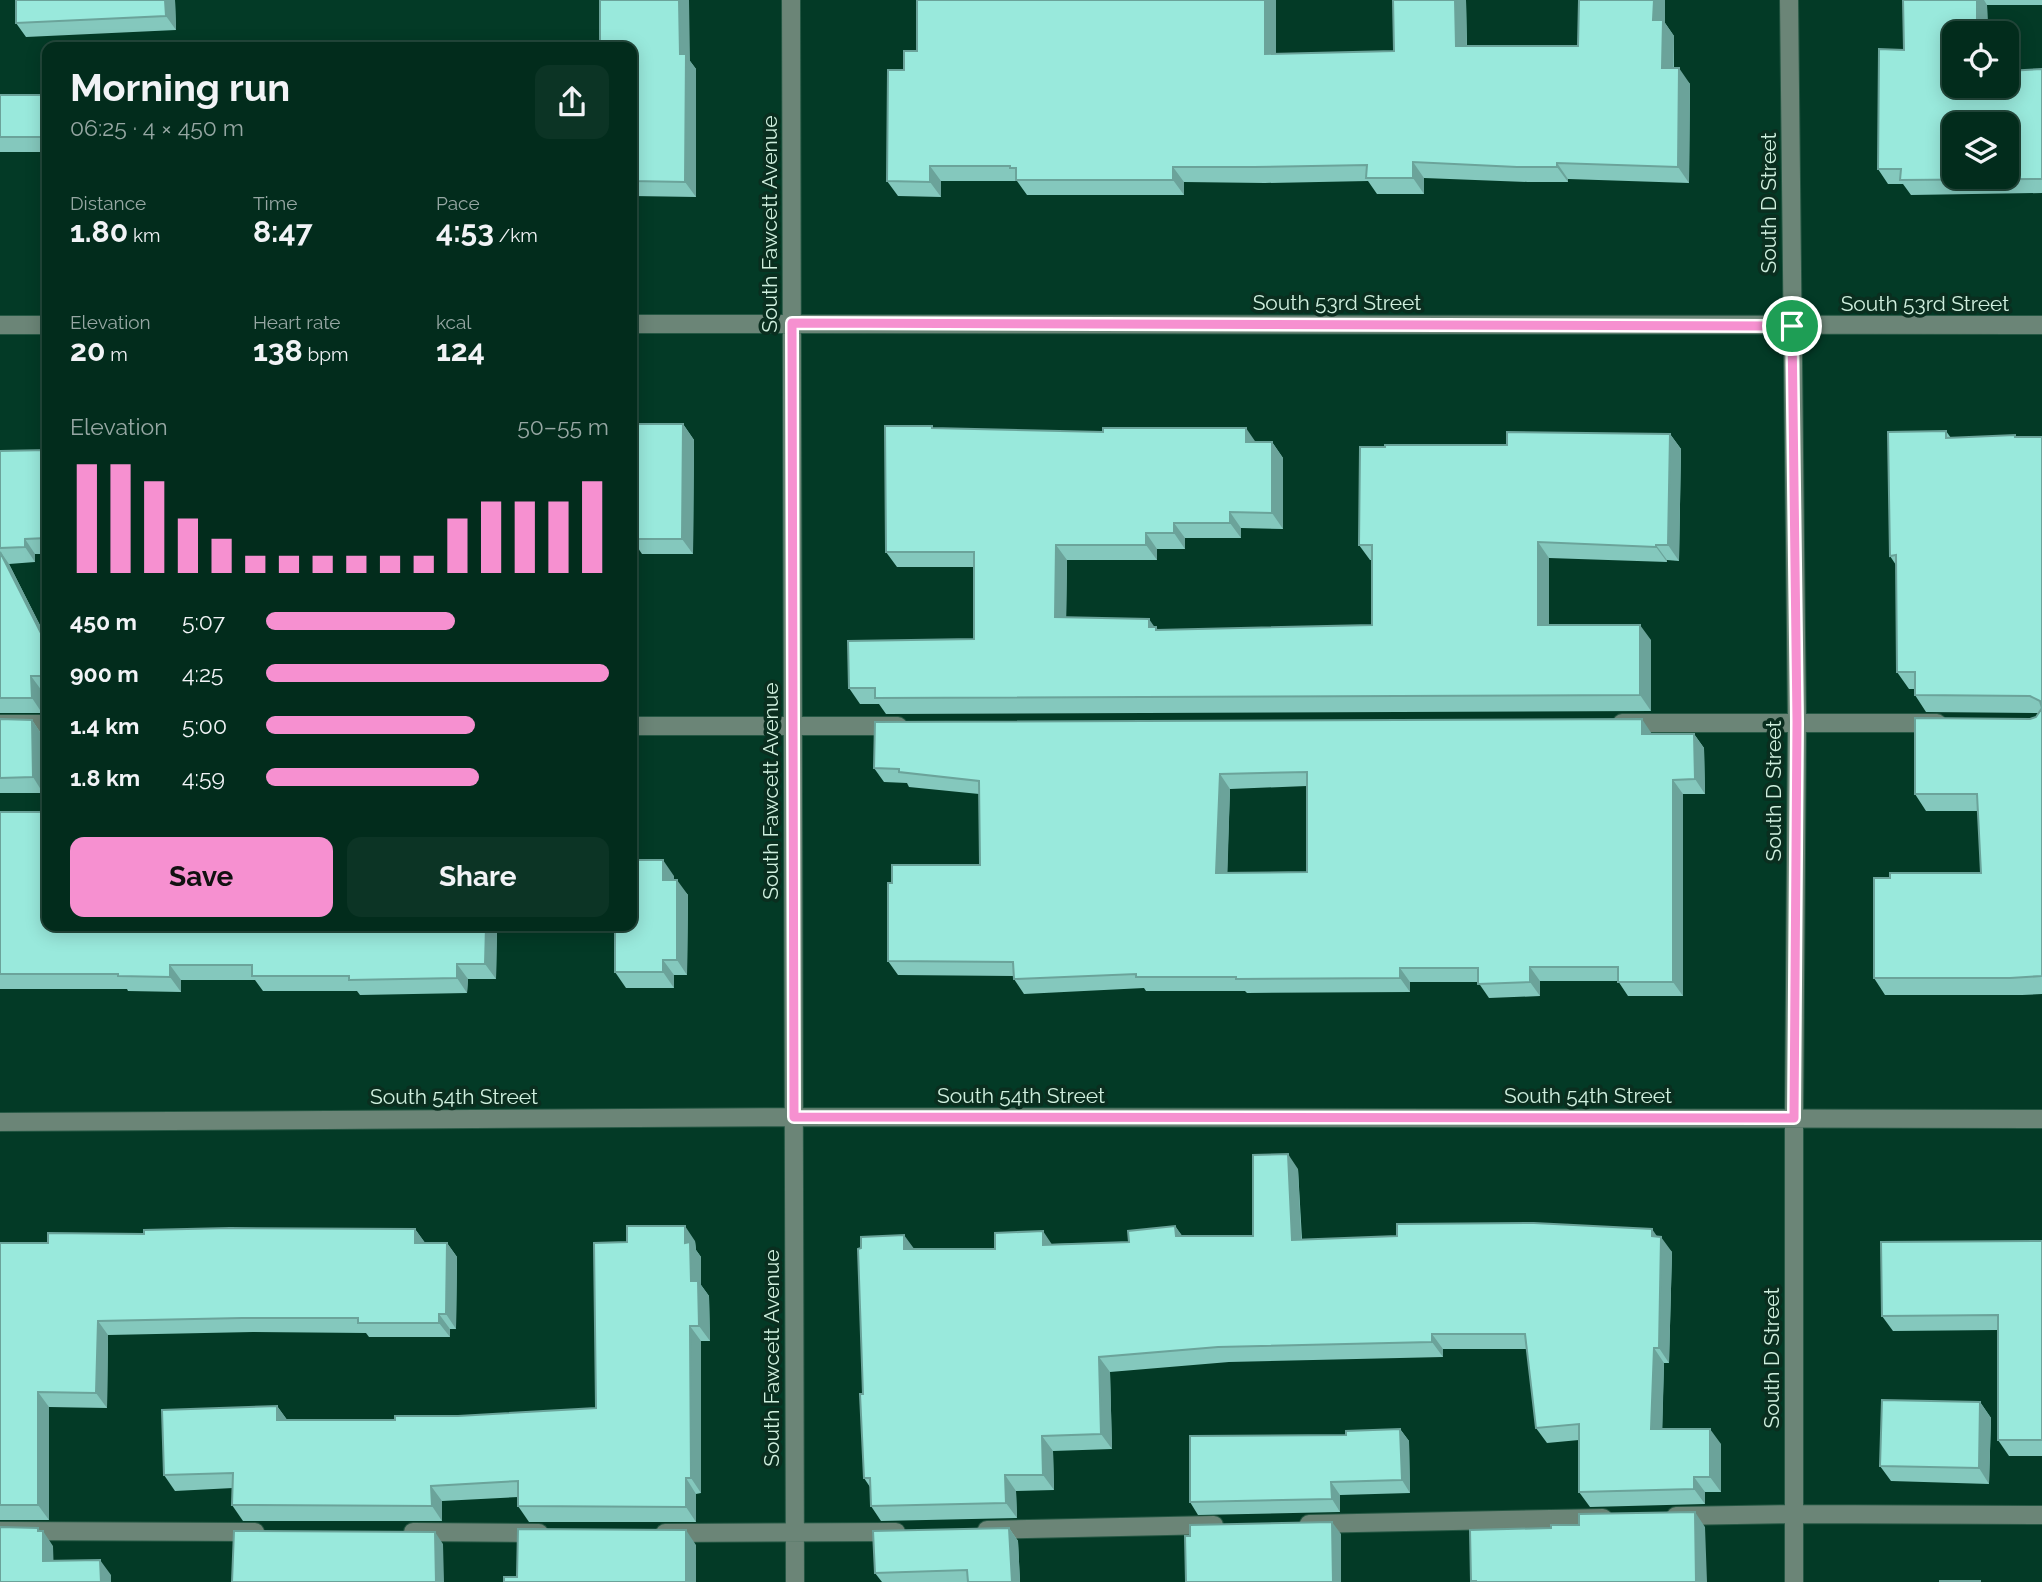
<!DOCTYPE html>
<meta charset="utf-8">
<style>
body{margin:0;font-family:Raleway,sans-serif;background:#0c3425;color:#f1f3f6;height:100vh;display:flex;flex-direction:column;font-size:26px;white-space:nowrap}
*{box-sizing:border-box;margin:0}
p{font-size:23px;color:#96a7a3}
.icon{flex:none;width:38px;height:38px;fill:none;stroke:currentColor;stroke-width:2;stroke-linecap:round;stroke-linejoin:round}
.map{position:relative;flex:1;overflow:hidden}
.sheet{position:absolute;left:42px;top:42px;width:595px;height:889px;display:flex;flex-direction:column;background:#022c1c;border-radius:14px;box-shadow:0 4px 18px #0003,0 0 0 2px #23483b}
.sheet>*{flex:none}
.fabs{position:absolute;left:1942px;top:21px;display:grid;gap:14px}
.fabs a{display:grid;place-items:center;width:77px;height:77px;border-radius:14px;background:#022c1c;box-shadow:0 4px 18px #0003,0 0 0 2px #23483b;font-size:35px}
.pin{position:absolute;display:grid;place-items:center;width:60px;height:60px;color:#fff;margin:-30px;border:4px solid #fff;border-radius:50%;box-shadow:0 2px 7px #0007}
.round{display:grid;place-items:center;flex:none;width:74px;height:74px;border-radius:14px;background:#0c3425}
.head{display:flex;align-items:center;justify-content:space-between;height:119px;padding:0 28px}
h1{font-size:38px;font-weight:700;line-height:52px}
.figures{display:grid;grid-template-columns:repeat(3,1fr);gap:10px;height:119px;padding:7px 28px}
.figures div{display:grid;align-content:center}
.figures b{font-size:30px;font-weight:700}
.figures small{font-size:19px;font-weight:400}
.figures p{font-size:19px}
.chart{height:196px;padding:14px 28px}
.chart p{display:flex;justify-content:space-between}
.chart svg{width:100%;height:126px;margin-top:7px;stroke:#f690d0;stroke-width:6}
.button{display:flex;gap:14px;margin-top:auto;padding:14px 28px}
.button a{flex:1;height:80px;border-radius:14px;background:#f690d0;color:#111;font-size:28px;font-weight:700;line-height:80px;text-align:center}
.button a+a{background:#0c3425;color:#f1f3f6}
ul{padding:0 28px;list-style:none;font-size:23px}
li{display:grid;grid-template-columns:112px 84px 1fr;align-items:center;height:52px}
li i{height:18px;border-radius:9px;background:#f690d0}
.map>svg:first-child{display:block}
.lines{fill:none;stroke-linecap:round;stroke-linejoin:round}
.minor-casing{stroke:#245743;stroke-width:20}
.minor{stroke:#6b8577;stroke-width:18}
.wall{fill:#84c8bd;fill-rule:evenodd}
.shaded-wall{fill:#6ba39a}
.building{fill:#99e9dc;stroke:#6ba39a;stroke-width:2;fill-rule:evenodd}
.route-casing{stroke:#fff;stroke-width:14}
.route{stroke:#f690d0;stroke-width:9}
.labels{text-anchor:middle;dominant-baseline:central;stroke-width:7;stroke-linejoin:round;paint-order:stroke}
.street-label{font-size:21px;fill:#cfefde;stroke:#0a2e1f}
</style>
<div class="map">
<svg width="2042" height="1582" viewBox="0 0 2042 1582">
<rect width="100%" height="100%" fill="#033a26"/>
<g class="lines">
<defs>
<path id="minor" d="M 791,0 L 795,1582
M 1789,0 L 1797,722 L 1794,1118 L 1794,1582
M 632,324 L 2042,325
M 0,325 L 47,325
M 1622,723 L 1937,723
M 0,724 L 47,724
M 632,726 L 898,726
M 0,1122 L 794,1117 L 2042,1119
M 1676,1516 L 1794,1514 L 2042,1515
M 1309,1524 L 1603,1518
M 987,1530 L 1214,1525
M 0,1531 L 255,1532
M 413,1532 L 539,1533
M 665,1533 L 896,1532"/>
</defs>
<use href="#minor" class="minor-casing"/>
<use href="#minor" class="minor"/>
</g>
<path class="wall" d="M 175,0 L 176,30 L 26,37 L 16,23 Z
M 1276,0 L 1276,54 L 1394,51 L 1393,0 L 1466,0 L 1467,46 L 1578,46 L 1665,23 L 1674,36 L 1674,68 L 1690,84 L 1689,183 L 1568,179 L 1568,182 L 1528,182 L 1424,178 L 1424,194 L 1377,194 L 1368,181 L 1265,183 L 1184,182 L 1184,195 L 1027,195 L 1017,181 L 941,181 L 941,197 L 898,196 L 887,181 L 904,70 L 917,51 Z
M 1903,0 L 2042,0 L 2042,5 L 1987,5 L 1988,33 L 1955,33 L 1955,86 L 2042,69 L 2042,193 L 1911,195 L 1903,184 L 1888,184 L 1878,169 L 1904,50 Z
M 632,47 L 690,61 L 696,69 L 696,197 L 632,196 Z
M 0,95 L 47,95 L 47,152 L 0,152 Z
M 683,424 L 694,440 L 693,554 L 642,554 L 632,539 L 632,432 Z
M 932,426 L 933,428 L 1272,442 L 1283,458 L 1283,529 L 1241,528 L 1241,538 L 1185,538 L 1185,549 L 1157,549 L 1157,560 L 1067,560 L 1066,617 L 1154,627 L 1157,630 L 1372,625 L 1372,560 L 1370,560 L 1359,545 L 1507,445 L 1670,434 L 1681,449 L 1679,561 L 1667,560 L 1667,562 L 1549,558 L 1549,625 L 1651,640 L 1651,711 L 886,714 L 879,704 L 860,704 L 849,688 L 974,639 L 974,567 L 897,567 L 886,552 Z
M 1946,431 L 1951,438 L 2015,435 L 2016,437 L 2042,437 L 2042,994 L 2022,995 L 1885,995 L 1874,978 L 1890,878 L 1981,873 L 1978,811 L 1926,811 L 1915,794 L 2030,719 L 2036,717 L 2039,713 L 1926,712 L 1915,695 L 1915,689 L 1909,689 L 1897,672 L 1896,565 L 1890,556 Z
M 47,450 L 47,554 L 35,554 L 35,562 L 9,564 L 47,639 L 47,691 L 42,691 L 42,713 L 0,713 L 0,451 Z
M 0,719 L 32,720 L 42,735 L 43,793 L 0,793 Z
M 1652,734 L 1694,734 L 1704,748 L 1705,794 L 1683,794 L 1683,996 L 1628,996 L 1618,981 L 1540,981 L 1540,996 L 1489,998 L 1478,982 L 1410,982 L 1410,992 L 1247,993 L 1245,991 L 1146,991 L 1144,988 L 1024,994 L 1014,979 L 1013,976 L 898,975 L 888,961 L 892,883 L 980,865 L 979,794 L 909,787 L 907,783 L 884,782 L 874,768 ZM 1307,786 L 1307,872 L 1227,873 L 1230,789 Z
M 0,812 L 47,926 L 497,926 L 496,979 L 468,979 L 467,993 L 360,995 L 357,991 L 263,991 L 255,980 L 181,980 L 181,992 L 128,991 L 127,989 L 0,989 Z
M 674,876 L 674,880 L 688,895 L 687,975 L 674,975 L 674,988 L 626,988 L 615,972 Z
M 1298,1169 L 1302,1239 L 1657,1237 L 1672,1252 L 1669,1363 L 1664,1363 L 1662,1429 L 1721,1444 L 1721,1492 L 1705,1492 L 1705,1504 L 1590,1507 L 1579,1492 L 1579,1440 L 1547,1443 L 1536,1428 L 1527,1349 L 1443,1349 L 1443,1357 L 1229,1362 L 1110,1372 L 1112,1449 L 1053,1451 L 1054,1490 L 1016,1491 L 1017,1518 L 881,1521 L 871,1506 L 870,1487 L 864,1478 L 863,1394 L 914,1249 L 995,1249 L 1052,1244 L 1129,1242 L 1175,1226 L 1182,1236 L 1253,1236 Z
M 415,1229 L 425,1243 L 447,1243 L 457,1257 L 456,1329 L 450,1329 L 450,1337 L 369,1337 L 366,1333 L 253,1332 L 108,1335 L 107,1408 L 49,1407 L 49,1520 L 0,1520 L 0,1243 L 48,1243 L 144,1234 Z
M 695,1241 L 696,1250 L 701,1257 L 701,1285 L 709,1296 L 710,1341 L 701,1341 L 701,1493 L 696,1494 L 696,1522 L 529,1522 L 518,1506 L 518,1497 L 442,1501 L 442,1521 L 243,1521 L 232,1505 L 233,1488 L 175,1491 L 164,1475 L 277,1406 L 287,1420 L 395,1420 L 596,1408 Z
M 2042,1241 L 2042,1456 L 2009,1456 L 1998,1440 L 1998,1330 L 1893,1331 L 1882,1316 Z
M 1980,1402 L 1991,1418 L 1989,1484 L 1891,1481 L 1880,1466 Z
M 1400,1429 L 1409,1441 L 1410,1493 L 1340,1495 L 1340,1512 L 1198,1515 L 1190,1502 L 1346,1435 Z
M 1009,1528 L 1018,1541 L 1020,1582 L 882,1582 L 875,1573 Z"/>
<path class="shaded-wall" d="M 165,0 L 175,0 L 176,30 L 166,16 Z
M 679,0 L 689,0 L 690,61 L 696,69 L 696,197 L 685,182 L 680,54 Z
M 1265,0 L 1276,0 L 1276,70 L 1265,54 Z
M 1455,0 L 1466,0 L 1467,62 L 1456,46 Z
M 1654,0 L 1665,0 L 1665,23 L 1674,36 L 1673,84 L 1662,68 L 1653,20 Z
M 1977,0 L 1984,0 L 1987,5 L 1988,33 L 1977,33 Z
M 1679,68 L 1690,84 L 1689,183 L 1678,167 Z
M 1413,162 L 1424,178 L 1424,194 L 1413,178 Z
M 1557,163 L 1568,179 L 1568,182 L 1557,167 Z
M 930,166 L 941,181 L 941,197 L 930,182 Z
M 1173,167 L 1184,182 L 1184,195 L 1173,180 Z
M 683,424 L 694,440 L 693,554 L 682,539 Z
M 1246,428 L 1257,444 L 1246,442 Z
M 1670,434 L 1681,449 L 1679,561 L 1668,545 Z
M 1272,442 L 1283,458 L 1283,529 L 1272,513 Z
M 1230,512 L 1241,528 L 1241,538 L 1230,523 Z
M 1174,523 L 1185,538 L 1185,549 L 1174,533 Z
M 1146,533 L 1157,549 L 1157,560 L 1146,545 Z
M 25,539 L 35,554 L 35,562 L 25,547 Z
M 1538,542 L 1549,558 L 1549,640 L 1538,625 Z
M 1056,545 L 1067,560 L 1066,633 L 1055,617 Z
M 1656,545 L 1667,560 L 1667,562 L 1656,547 Z
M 0,551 L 9,564 L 47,639 L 47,645 Z
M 1149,619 L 1156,629 L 1156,627 L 1167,643 L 1149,627 Z
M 1640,625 L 1651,640 L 1651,711 L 1640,695 Z
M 31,676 L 42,691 L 42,713 L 32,698 Z
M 1642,719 L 1652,734 L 1642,734 Z
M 32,720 L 42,735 L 43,793 L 33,777 Z
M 1694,734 L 1704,748 L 1705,794 L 1695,779 Z
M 1220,774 L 1230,789 L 1227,888 L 1216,873 Z
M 1673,780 L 1683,794 L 1683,996 L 1673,982 Z
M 663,860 L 674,876 L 674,895 L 663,880 Z
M 677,880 L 688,895 L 687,975 L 677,960 Z
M 486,926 L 497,926 L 496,979 L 485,964 Z
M 663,960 L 674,975 L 674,988 L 663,972 Z
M 457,964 L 468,979 L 467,993 L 457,978 Z
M 170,965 L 181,980 L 181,992 L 170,977 Z
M 1530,967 L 1540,981 L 1540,996 L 1530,982 Z
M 1400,968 L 1410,982 L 1410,992 L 1400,978 Z
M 1288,1154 L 1298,1169 L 1302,1255 L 1292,1240 Z
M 685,1226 L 695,1241 L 696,1250 L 701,1257 L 701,1285 L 709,1296 L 710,1341 L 699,1326 L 691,1281 L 685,1243 Z
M 1175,1226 L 1186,1241 L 1176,1236 Z
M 415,1229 L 426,1244 L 415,1243 Z
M 1652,1229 L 1661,1242 L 1661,1237 L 1672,1252 L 1669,1363 L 1659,1348 Z
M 1043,1231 L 1053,1246 L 1043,1245 Z
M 904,1235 L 915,1250 L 904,1249 Z
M 447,1243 L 457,1257 L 456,1329 L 446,1314 Z
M 439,1314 L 450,1329 L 450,1337 L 439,1323 Z
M 98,1321 L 108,1335 L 107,1408 L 96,1393 Z
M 690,1326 L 701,1341 L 701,1493 L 691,1478 Z
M 1432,1334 L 1443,1349 L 1443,1357 L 1432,1342 Z
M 1654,1348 L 1664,1363 L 1662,1444 L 1651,1429 Z
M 1099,1357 L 1110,1372 L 1112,1449 L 1101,1434 Z
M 38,1392 L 49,1407 L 49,1520 L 38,1505 Z
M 1980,1402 L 1991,1418 L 1989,1484 L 1979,1468 Z
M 277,1406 L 288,1421 L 277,1420 Z
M 1400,1429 L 1409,1441 L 1410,1493 L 1402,1480 Z
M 1710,1429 L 1721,1444 L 1721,1492 L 1710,1477 Z
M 1042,1436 L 1053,1451 L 1054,1490 L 1043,1475 Z
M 1005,1475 L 1016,1491 L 1017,1518 L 1006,1503 Z
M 1694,1477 L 1705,1492 L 1705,1504 L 1694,1489 Z
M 686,1478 L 696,1494 L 696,1522 L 686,1507 Z
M 1331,1482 L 1340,1495 L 1340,1512 L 1332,1499 Z
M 431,1486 L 442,1501 L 442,1521 L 432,1506 Z
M 1695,1512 L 1705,1527 L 1707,1582 L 1696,1582 Z
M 1332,1522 L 1341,1534 L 1341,1582 L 1333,1582 Z
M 38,1528 L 43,1535 L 43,1531 L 53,1546 L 54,1576 L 43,1561 Z
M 1009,1528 L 1018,1541 L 1020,1582 L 1012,1582 Z
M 686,1530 L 696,1545 L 696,1582 L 686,1582 Z
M 435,1532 L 443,1544 L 444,1582 L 436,1582 Z
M 100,1560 L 111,1575 L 111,1582 L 101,1582 Z"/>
<path class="building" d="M 16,0 L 165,0 L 166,16 L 16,23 Z
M 600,0 L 679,0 L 680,54 L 686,54 L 685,182 L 632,181 L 632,47 L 600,47 Z
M 917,0 L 1265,0 L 1265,54 L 1394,51 L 1393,0 L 1455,0 L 1456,46 L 1578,46 L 1579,0 L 1654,0 L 1653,20 L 1663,20 L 1662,68 L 1679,68 L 1678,167 L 1557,163 L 1557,167 L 1517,167 L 1413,162 L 1413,178 L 1366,178 L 1367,165 L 1254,167 L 1173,167 L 1173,180 L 1016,180 L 1016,168 L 1010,168 L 1010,166 L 930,166 L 930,182 L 887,181 L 888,70 L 904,70 L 904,51 L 917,51 Z
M 1903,0 L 1977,0 L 1977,33 L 1955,33 L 1955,86 L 2007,86 L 2007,71 L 2042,69 L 2042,179 L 1900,180 L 1901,169 L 1878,169 L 1879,49 L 1904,50 ZM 1955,124 L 2007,124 L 2007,177 L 1955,177 Z
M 0,95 L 47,95 L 47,137 L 0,137 Z
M 635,424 L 683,424 L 682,539 L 632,539 L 632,432 L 635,432 Z
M 885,426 L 932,426 L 932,428 L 1103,432 L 1103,428 L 1246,428 L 1246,442 L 1272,442 L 1272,513 L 1230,512 L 1230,523 L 1174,523 L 1174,533 L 1146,533 L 1146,545 L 1056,545 L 1055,617 L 1149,619 L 1149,627 L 1156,627 L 1156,630 L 1372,625 L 1372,545 L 1359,545 L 1360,447 L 1385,447 L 1385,445 L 1507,445 L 1507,432 L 1670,434 L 1668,545 L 1656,545 L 1656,547 L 1538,542 L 1538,625 L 1640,625 L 1640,695 L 875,698 L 875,688 L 849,688 L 848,641 L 974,639 L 974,552 L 886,552 Z
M 1946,431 L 1946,438 L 2015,435 L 2015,437 L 2042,437 L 2042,976 L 2010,978 L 1874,978 L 1874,878 L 1890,878 L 1890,873 L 1981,873 L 1977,794 L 1915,794 L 1915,718 L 2030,719 L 2036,717 L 2042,708 L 2040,701 L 2030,696 L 1915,695 L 1915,672 L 1897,672 L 1896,555 L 1890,556 L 1888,432 Z
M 47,450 L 47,538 L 25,539 L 25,547 L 0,548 L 0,451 Z
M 0,552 L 47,645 L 47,676 L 31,676 L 32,698 L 0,698 Z
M 0,719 L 32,720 L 33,777 L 0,778 Z
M 1642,719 L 1642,734 L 1694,734 L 1695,779 L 1673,780 L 1673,982 L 1618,982 L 1618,967 L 1530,967 L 1530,982 L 1478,984 L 1478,968 L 1400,968 L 1400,978 L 1236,979 L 1236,977 L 1136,977 L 1136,974 L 1014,979 L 1013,962 L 888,961 L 888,883 L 892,883 L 892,865 L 980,865 L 979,781 L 899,772 L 899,769 L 874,768 L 875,722 ZM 1307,772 L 1307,872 L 1216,873 L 1220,774 Z
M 0,812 L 47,812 L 47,926 L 486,926 L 485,964 L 457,964 L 457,978 L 349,980 L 349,976 L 252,976 L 252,965 L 170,965 L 170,977 L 118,976 L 118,974 L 0,974 Z
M 632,860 L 663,860 L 663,880 L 677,880 L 677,960 L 663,960 L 663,972 L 615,972 L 615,926 L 632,926 Z
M 1288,1154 L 1292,1240 L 1397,1236 L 1397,1224 L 1534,1223 L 1652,1229 L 1652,1236 L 1661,1237 L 1659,1348 L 1654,1348 L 1651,1429 L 1710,1429 L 1710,1477 L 1694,1477 L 1694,1489 L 1579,1492 L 1579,1424 L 1536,1428 L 1525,1334 L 1432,1334 L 1432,1342 L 1218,1347 L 1099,1357 L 1101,1434 L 1042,1436 L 1043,1475 L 1005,1475 L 1006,1503 L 871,1506 L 870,1478 L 864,1478 L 860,1394 L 863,1394 L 858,1249 L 861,1248 L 861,1237 L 904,1235 L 904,1249 L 995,1249 L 995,1233 L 1043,1231 L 1043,1245 L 1129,1242 L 1128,1231 L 1175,1226 L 1176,1236 L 1253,1236 L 1253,1155 Z
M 627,1226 L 685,1226 L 685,1243 L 690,1242 L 691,1281 L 698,1281 L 699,1326 L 690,1326 L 691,1478 L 686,1478 L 686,1507 L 518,1506 L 518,1481 L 431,1486 L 432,1506 L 232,1505 L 233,1473 L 164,1475 L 162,1410 L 277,1406 L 277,1420 L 395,1420 L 395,1416 L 458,1416 L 596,1408 L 594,1243 L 627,1242 Z
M 230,1228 L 415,1229 L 415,1243 L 447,1243 L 446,1314 L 439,1314 L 439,1323 L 358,1323 L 358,1318 L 242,1318 L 98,1321 L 96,1393 L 38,1392 L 38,1505 L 0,1505 L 0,1243 L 48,1243 L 48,1233 L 144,1234 L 144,1230 Z
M 2042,1241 L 2042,1440 L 1998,1440 L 1998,1315 L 1882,1316 L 1881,1242 Z
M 1882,1400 L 1980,1402 L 1979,1468 L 1880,1466 Z
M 1400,1429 L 1402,1480 L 1331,1482 L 1332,1499 L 1190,1502 L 1190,1436 L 1346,1435 L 1346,1431 Z
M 1695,1512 L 1696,1582 L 1476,1582 L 1476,1581 L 1471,1581 L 1470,1530 L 1551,1528 L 1551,1525 L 1579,1525 L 1579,1514 Z
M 1332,1522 L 1333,1582 L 1186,1582 L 1185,1536 L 1190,1536 L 1190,1525 Z
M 0,1527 L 38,1528 L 38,1531 L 43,1531 L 43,1561 L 100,1560 L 101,1582 L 0,1582 Z
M 1009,1528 L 1012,1582 L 968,1582 L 967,1570 L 875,1573 L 873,1531 Z
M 518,1529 L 686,1530 L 686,1582 L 504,1582 L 504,1577 L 517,1577 Z
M 234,1531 L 435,1532 L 436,1582 L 232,1582 Z
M 1940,1581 L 1980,1581 L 1980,1582 L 1940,1582 Z"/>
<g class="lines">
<defs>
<path id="route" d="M 792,323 L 1792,326 L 1797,722 L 1794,1118 L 794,1117 Z"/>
</defs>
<use href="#route" class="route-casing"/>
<use href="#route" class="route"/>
</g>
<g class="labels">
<g class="street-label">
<text transform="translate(1768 203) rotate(-90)">South D Street</text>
<text transform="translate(769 224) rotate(-90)">South Fawcett Avenue</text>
<text x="1337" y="302">South 53rd Street</text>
<text x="1925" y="303">South 53rd Street</text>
<text transform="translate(770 791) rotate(-90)">South Fawcett Avenue</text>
<text transform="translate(1773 791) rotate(-90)">South D Street</text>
<text x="1021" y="1095">South 54th Street</text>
<text x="1588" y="1095">South 54th Street</text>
<text x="454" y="1096">South 54th Street</text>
<text transform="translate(771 1358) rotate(-90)">South Fawcett Avenue</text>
<text transform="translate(1771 1358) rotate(-90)">South D Street</text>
</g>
</g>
</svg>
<div class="fabs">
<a><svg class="icon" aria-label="locate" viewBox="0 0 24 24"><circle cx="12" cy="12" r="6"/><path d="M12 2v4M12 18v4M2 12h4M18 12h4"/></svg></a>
<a><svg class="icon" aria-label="layers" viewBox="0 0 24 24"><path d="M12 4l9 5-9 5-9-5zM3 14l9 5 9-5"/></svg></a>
</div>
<div class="pin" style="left:1792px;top:326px;background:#1e9e55"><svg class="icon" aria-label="arrive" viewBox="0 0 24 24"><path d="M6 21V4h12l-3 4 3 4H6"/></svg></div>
<section class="sheet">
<div class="head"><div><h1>Morning run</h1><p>06:25 · 4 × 450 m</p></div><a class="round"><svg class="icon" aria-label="share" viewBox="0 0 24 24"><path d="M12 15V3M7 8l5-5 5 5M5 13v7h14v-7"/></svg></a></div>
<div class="figures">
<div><p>Distance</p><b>1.80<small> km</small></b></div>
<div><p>Time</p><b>8:47</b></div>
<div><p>Pace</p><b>4:53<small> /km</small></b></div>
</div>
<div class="figures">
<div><p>Elevation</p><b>20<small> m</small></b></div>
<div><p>Heart rate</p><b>138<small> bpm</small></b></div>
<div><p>kcal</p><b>124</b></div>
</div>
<div class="chart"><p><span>Elevation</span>50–55 m</p>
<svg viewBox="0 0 160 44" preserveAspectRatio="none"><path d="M5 44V6M15 44V6M25 44V12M35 44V25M45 44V32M55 44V38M65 44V38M75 44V38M85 44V38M95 44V38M105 44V38M115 44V25M125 44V19M135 44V19M145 44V19M155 44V12"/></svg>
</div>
<ul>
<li><b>450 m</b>5:07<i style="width:55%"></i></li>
<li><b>900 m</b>4:25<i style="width:100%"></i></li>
<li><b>1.4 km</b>5:00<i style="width:61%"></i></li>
<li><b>1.8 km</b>4:59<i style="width:62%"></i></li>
</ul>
<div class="button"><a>Save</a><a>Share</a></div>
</section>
</div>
